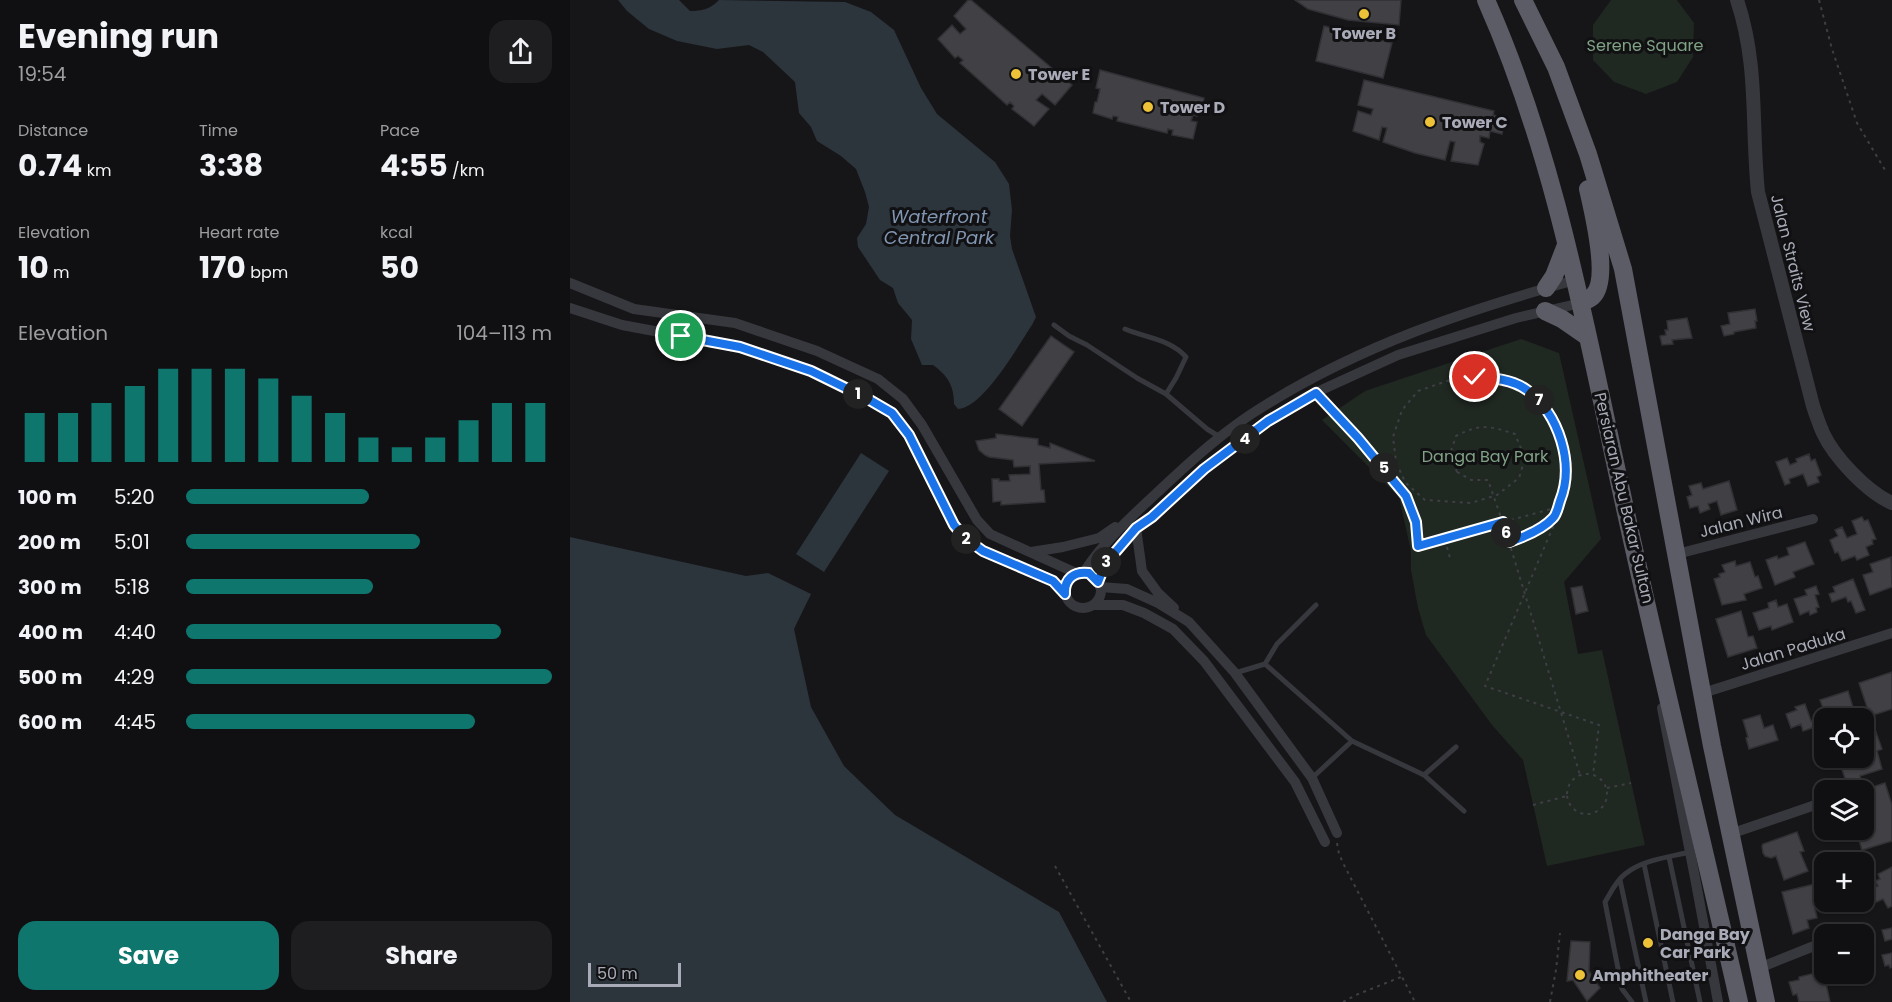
<!DOCTYPE html>
<meta charset="utf-8">
<style>
body{margin:0;font-family:Poppins,sans-serif;background:#1e1e20;color:#f1f3f6;height:100vh;display:flex;flex-direction:column;font-size:22px;white-space:nowrap}
*{box-sizing:border-box;margin:0}
p{font-size:20px;color:#9c9d9f}
.icon{flex:none;width:33px;height:33px;fill:none;stroke:currentColor;stroke-width:2;stroke-linecap:round;stroke-linejoin:round}
.map{position:relative;flex:1;overflow:hidden}
.sheet{display:flex;flex-direction:column;background:#101012;width:570px}
.sheet>*{flex:none}
.fabs{position:absolute;left:1244px;top:708px;display:grid;gap:12px}
.fabs a{display:grid;place-items:center;width:60px;height:60px;border-radius:12px;background:#101012;box-shadow:0 2px 4px #0004,0 0 0 2px #303032;font-size:30px}
.scale{position:absolute;left:18px;bottom:15px;width:93px;box-sizing:border-box;padding-left:6px;border:3px solid #a9acb8;border-top:0;font-size:16px;line-height:21px;white-space:nowrap;color:#a9acb8;-webkit-text-stroke:4px #111113;paint-order:stroke}
.pin{position:absolute;display:grid;place-items:center;width:51px;height:51px;color:#fff;margin:-26px;border:3px solid #fff;border-radius:50%;box-shadow:0 2px 6px #0007}
.km{position:absolute;width:30px;height:30px;margin:-15px;border-radius:50%;background:#222;color:#fff;font-size:16px;line-height:30px;text-align:center}
.round{display:grid;place-items:center;flex:none;width:63px;height:63px;border-radius:18px;background:#1e1e20}
.head{display:flex;align-items:center;justify-content:space-between;height:102px;padding:0 18px}
h1{font-size:33px;font-weight:700;line-height:45px}
.figures{display:grid;grid-template-columns:repeat(3,1fr);gap:9px;height:102px;padding:6px 18px}
.figures div{display:grid;align-content:center}
.figures b{font-size:30px;font-weight:700}
.figures small{font-size:16px;font-weight:400}
.figures p{font-size:16px}
.chart{height:168px;padding:12px 18px}
.chart p{display:flex;justify-content:space-between}
.chart svg{width:100%;height:108px;margin-top:6px;stroke:#0f766e;stroke-width:6}
.button{display:flex;gap:12px;margin-top:auto;padding:12px 18px}
.button a{flex:1;height:69px;border-radius:18px;background:#0f766e;color:#fff;font-size:24px;font-weight:700;line-height:69px;text-align:center}
.button a+a{background:#1e1e20;color:#f1f3f6}
ul{padding:0 18px;list-style:none;font-size:20px}
li{display:grid;grid-template-columns:96px 72px 1fr;align-items:center;height:45px}
li i{height:15px;border-radius:8px;background:#0f766e}
main{display:flex;flex:1;min-height:0}
.map>svg:first-child{display:block}
.green{fill:#202822}
.water{fill:#2c343c}
.building{fill:#414145;stroke:#313034;stroke-width:1.5}
.lines{fill:none;stroke-linecap:round;stroke-linejoin:round}
.path{stroke:#3d3f44;stroke-width:2;stroke-dasharray:3 4.5;stroke-linecap:butt}
.service{stroke:#37383d;stroke-width:5}
.minor{stroke:#37383d;stroke-width:10}
.tertiary{stroke:#37383d;stroke-width:14}
.trunk{stroke:#5b5c65;stroke-width:18}
.path-bridge{stroke:#3d3f44;stroke-width:2;stroke-dasharray:3 4.5;stroke-linecap:butt}
.route-casing{stroke:#fff;stroke-width:12}
.route{stroke:#1a73e8;stroke-width:8}
.poi-dot{fill:#eec238;stroke:#111113;stroke-width:2}
.labels{text-anchor:middle;dominant-baseline:central;stroke-width:6;stroke-linejoin:round;paint-order:stroke}
.poi-label{font-size:16px;font-weight:bold;fill:#a9acb8;stroke:#111113;text-anchor:start}
.park-label{font-size:16px;fill:#80a285;stroke:#111113}
.street-label{font-size:16px;fill:#a9acb8;stroke:#111113}
.water-label{font-size:18px;font-style:italic;fill:#8096b2;stroke:#111113}
</style>
<main>
<section class="sheet">
<div class="head"><div><h1>Evening run</h1><p>19:54</p></div><a class="round"><svg class="icon" aria-label="share" viewBox="0 0 24 24"><path d="M12 15V3M7 8l5-5 5 5M5 13v7h14v-7"/></svg></a></div>
<div class="figures">
<div><p>Distance</p><b>0.74<small> km</small></b></div>
<div><p>Time</p><b>3:38</b></div>
<div><p>Pace</p><b>4:55<small> /km</small></b></div>
</div>
<div class="figures">
<div><p>Elevation</p><b>10<small> m</small></b></div>
<div><p>Heart rate</p><b>170<small> bpm</small></b></div>
<div><p>kcal</p><b>50</b></div>
</div>
<div class="chart"><p><span>Elevation</span>104–113 m</p>
<svg viewBox="0 0 160 44" preserveAspectRatio="none"><path d="M5 44V24M15 44V24M25 44V20M35 44V13M45 44V6M55 44V6M65 44V6M75 44V10M85 44V17M95 44V24M105 44V34M115 44V38M125 44V34M135 44V27M145 44V20M155 44V20"/></svg>
</div>
<ul>
<li><b>100 m</b>5:20<i style="width:50%"></i></li>
<li><b>200 m</b>5:01<i style="width:64%"></i></li>
<li><b>300 m</b>5:18<i style="width:51%"></i></li>
<li><b>400 m</b>4:40<i style="width:86%"></i></li>
<li><b>500 m</b>4:29<i style="width:100%"></i></li>
<li><b>600 m</b>4:45<i style="width:79%"></i></li>
</ul>
<div class="button"><a>Save</a><a>Share</a></div>
</section>
<div class="map">
<svg width="1322" height="1002" viewBox="0 0 1322 1002">
<rect width="100%" height="100%" fill="#161618"/>
<path class="green" d="M 1041,0 L 1107,0 L 1124,23 L 1123,57 L 1107,82 L 1076,94 L 1044,82 L 1023,60 L 1023,25 Z
M 951,339 L 989,353 L 1031,539 L 994,582 L 1008,654 L 1032,650 L 1075,845 L 977,866 L 953,760 L 922,725 L 856,635 L 848,608 L 841,570 L 841,551 L 829,497 L 752,420 L 795,391 Z"/>
<path class="water" d="M 48,0 L 109,0 L 120,11 C 131,11 141,9 149,0 L 275,2 L 301,12 L 324,30 L 351,88 L 367,114 L 425,162 L 439,184 L 442,210 L 440,236 L 442,249 L 466,317 L 462,325 C 448,346 413,408 388,409 L 384,404 C 384,386 378,376 363,365 L 352,365 L 341,339 L 342,320 L 328,303 L 323,288 L 310,280 L 288,247 L 287,238 L 296,224 L 299,207 L 295,192 L 286,169 L 271,156 L 247,141 L 241,127 L 229,113 L 225,82 L 193,52 L 179,45 L 147,49 L 107,41 L 79,29 L 57,11 Z
M 291,453 L 319,471 L 254,572 L 226,554 Z
M 0,537 L 176,576 L 198,573 L 241,594 L 224,629 L 241,707 L 274,766 L 325,815 L 489,912 L 537,1002 L 0,1002 Z"/>
<path class="building" d="M 398,0 L 401,0 L 502,85 L 485,105 L 472,94 L 466,100 L 479,109 L 464,126 L 442,109 L 444,106 L 440,102 L 437,105 L 390,63 L 393,60 L 388,56 L 385,58 L 368,39 L 382,25 L 390,34 L 396,29 L 384,16 Z
M 725,0 L 831,0 L 829,25 L 778,20 L 738,9 Z
M 754,26 L 822,43 L 813,78 L 746,61 Z
M 530,70 L 634,98 L 632,113 L 627,112 L 627,116 L 623,115 L 621,121 L 627,122 L 623,139 L 602,135 L 603,130 L 598,129 L 597,133 L 547,121 L 548,117 L 543,116 L 542,119 L 523,113 L 525,102 L 527,102 L 530,89 L 526,88 Z
M 794,80 L 924,111 L 923,115 L 935,118 L 932,134 L 920,131 L 919,138 L 910,136 L 910,142 L 914,144 L 908,165 L 881,161 L 885,142 L 880,141 L 875,160 L 845,153 L 813,142 L 817,128 L 812,127 L 809,140 L 783,131 L 788,111 L 801,115 L 803,109 L 788,105 Z
M 1185,309 L 1187,321 L 1185,321 L 1186,328 L 1164,332 L 1164,334 L 1154,336 L 1151,326 L 1160,324 L 1158,313 Z
M 1117,318 L 1122,338 L 1102,340 L 1103,344 L 1092,345 L 1090,336 L 1096,335 L 1095,330 L 1098,330 L 1097,321 Z
M 481,336 L 504,352 L 452,426 L 429,409 Z
M 426,434 L 468,439 L 468,445 L 480,448 L 480,443 L 525,461 L 469,464 L 471,490 L 474,490 L 475,502 L 431,505 L 431,501 L 423,502 L 422,479 L 429,479 L 429,481 L 440,481 L 439,475 L 460,474 L 460,466 L 444,467 L 443,460 L 419,457 L 415,455 L 409,450 L 406,441 L 426,438 Z
M 1239,454 L 1241,461 L 1245,459 L 1251,475 L 1247,477 L 1249,482 L 1238,486 L 1233,474 L 1219,479 L 1220,483 L 1215,485 L 1206,462 L 1217,458 L 1220,465 L 1227,462 L 1226,459 Z
M 1159,481 L 1167,510 L 1151,515 L 1147,501 L 1138,504 L 1140,509 L 1130,513 L 1128,506 L 1120,508 L 1117,497 L 1122,495 L 1119,486 L 1131,483 L 1133,489 Z
M 1292,517 L 1294,521 L 1298,520 L 1306,539 L 1302,540 L 1303,544 L 1296,547 L 1299,555 L 1287,560 L 1285,556 L 1272,561 L 1268,552 L 1265,553 L 1260,540 L 1268,536 L 1265,530 L 1272,527 L 1277,538 L 1287,534 L 1282,521 Z
M 1235,542 L 1244,564 L 1223,572 L 1225,577 L 1205,585 L 1196,560 L 1207,556 L 1208,559 L 1219,555 L 1217,548 Z
M 1321,557 L 1322,587 L 1300,595 L 1293,575 L 1303,572 L 1300,564 Z
M 1165,561 L 1166,566 L 1180,562 L 1185,577 L 1188,576 L 1192,588 L 1174,594 L 1176,600 L 1152,605 L 1144,579 L 1150,577 L 1149,574 L 1155,572 L 1152,565 Z
M 1283,579 L 1295,610 L 1286,613 L 1281,601 L 1278,602 L 1276,597 L 1262,602 L 1259,594 L 1265,592 L 1263,587 Z
M 1012,586 L 1018,611 L 1006,614 L 1001,588 Z
M 1246,586 L 1249,594 L 1245,595 L 1249,607 L 1246,608 L 1247,612 L 1240,615 L 1239,611 L 1230,615 L 1224,599 L 1237,595 L 1235,590 Z
M 1206,600 L 1208,607 L 1217,604 L 1223,622 L 1202,630 L 1201,626 L 1189,630 L 1183,613 L 1199,608 L 1198,603 Z
M 1171,611 L 1178,637 L 1183,636 L 1187,648 L 1158,657 L 1146,619 Z
M 1322,672 L 1322,709 L 1300,716 L 1289,683 Z
M 1278,691 L 1286,717 L 1261,718 L 1259,712 L 1255,713 L 1250,700 Z
M 1235,704 L 1241,721 L 1243,720 L 1245,727 L 1233,731 L 1231,724 L 1221,728 L 1216,714 L 1227,710 L 1225,707 Z
M 1190,715 L 1194,728 L 1203,725 L 1208,740 L 1179,749 L 1176,738 L 1178,737 L 1173,720 Z
M 1302,721 L 1312,749 L 1307,751 L 1312,769 L 1290,776 L 1291,779 L 1277,784 L 1268,758 L 1293,758 L 1293,724 Z
M 1315,783 L 1322,805 L 1322,841 L 1292,850 L 1286,830 L 1293,830 L 1293,790 Z
M 1227,832 L 1234,851 L 1230,852 L 1238,871 L 1214,880 L 1206,856 L 1201,858 L 1195,856 L 1193,853 L 1192,846 L 1193,844 Z
M 1322,867 L 1322,906 L 1318,908 L 1313,899 L 1304,903 L 1298,890 L 1308,886 L 1305,881 L 1310,879 L 1308,874 Z
M 1245,884 L 1251,908 L 1245,909 L 1247,918 L 1237,920 L 1239,928 L 1223,934 L 1212,892 Z
M 1322,928 L 1322,939 L 1315,941 L 1312,930 Z
M 1001,941 L 1020,942 L 1019,971 L 1030,988 L 1017,1001 L 1003,980 L 997,981 Z
M 1254,953 L 1254,974 L 1262,974 L 1263,976 L 1255,979 L 1260,1002 L 1229,1002 L 1227,994 L 1223,995 L 1219,982 L 1229,980 L 1229,977 L 1250,972 L 1246,955 Z
M 1322,953 L 1322,967 L 1320,968 L 1319,965 L 1315,966 L 1312,955 Z"/>
<g class="lines">
<path class="path" d="M 1249,0 L 1262,49 L 1287,123 L 1315,170
M 887,472 L 901,480 L 918,480 L 936,532 L 1010,775
M 883,536 L 992,506 L 915,686 L 1029,725 L 1023,775
M 939,542 L 951,538
M 877,547 L 880,558
M997 794a20 20 0 1 1 40 0a20 20 0 1 1-40 0Z
M 1037,788 L 1061,783
M 963,805 L 997,796
M 767,843 L 769,854 L 774,865 L 845,1002
M 485,866 L 561,1002
M 773,1002 L 786,995 L 831,977
M 980,1002 L 986,970 L 990,933"/>
<path class="service" d="M 484,325 L 499,336 L 517,345 L 567,378 L 596,394 L 637,429 L 650,437
M 555,329 C 576,338 600,339 616,357 L 606,378 L 596,394
M 746,393 L 788,438 L 836,496 L 846,522 L 848,546 L 874,538
M 695,664 L 782,741 L 742,778
M 665,673 L 695,664 L 707,644 L 746,605
M 782,741 L 854,775 L 894,811
M 854,775 L 886,747
M 1099,857 L 1130,1002
M 1074,864 L 1103,1002
M 1050,880 L 1076,1002
M 1062,1002 L 1052,989 L 1035,902 C 1041,892 1046,881 1055,874 C 1072,860 1099,857 1120,852"/>
<path class="minor" d="M 0,283 L 64,309 L 165,323 L 247,351 L 308,379 L 333,399 L 352,425 L 407,520 L 420,534 L 506,573
M 0,308 L 52,325 L 170,347 L 241,371 L 298,399 L 322,413 L 339,435 L 384,524 L 395,538 L 413,551 L 483,581 L 495,594
M 566,528 L 572,571 L 588,593 L 604,608
M 461,552 L 493,547 L 529,538 L 545,527
M 1107,554 L 1243,519
M 514,572 C 535,540 563,515 591,489 C 623,459 656,429 694,406 C 792,345 894,311 1005,280
M495 590a18 18 0 1 1 36 0a18 18 0 1 1-36 0Z
M 528,582 L 535,564 L 566,528 L 582,517 L 634,469 L 698,421 L 736,397 L 828,355 L 946,318 L 1011,303
M 530,587 L 557,589 L 588,603 L 619,622 L 665,673 L 742,778 L 767,833
M 524,605 L 553,605 L 574,613 L 603,629 L 634,661 L 725,782 L 755,842
M 1133,693 L 1322,633
M 1092,708 L 1126,883 L 1148,1002
M 1160,834 L 1254,802
M 1272,934 L 1289,928 L 1296,928
M 1189,968 L 1254,942"/>
<path class="tertiary" d="M 1167,0 C 1189,66 1181,125 1188,192 L 1243,406 C 1246,415 1249,424 1253,433 C 1264,457 1297,492 1322,503"/>
<path class="trunk" d="M 916,0 C 985,155 1015,325 1051,490 C 1088,661 1130,831 1169,1002
M 953,0 L 986,67 L 1018,154 L 1053,269 L 1142,746 L 1196,1002
M 976,288 L 984,276 L 996,245
M 1011,303 C 1014,301 1021,299 1023,296 C 1040,280 1023,211 1018,189
M 975,311 L 992,319 L 1018,337"/>
<path class="path-bridge" d="M 887,472 L 880,454 L 886,436 C 911,423 919,426 945,434 L 955,458 L 949,478 L 927,495 L 901,503 L 855,500 L 835,482 L 826,462 L 823,437 L 832,410 L 848,391 L 880,380 L 905,377 L 933,379 L 956,389 L 974,405 L 988,433 L 996,465 L 996,488 L 984,517 L 966,530 L 951,538"/>
</g>
<g class="lines">
<defs>
<path id="route" d="M 111,336 L 170,347 L 241,371 L 298,399 L 322,413 L 339,435 L 384,525 L 395,538 L 413,551 L 483,581 L 495,594 C 494,579 504,571 519,573 L 528,582 L 535,564 L 566,528 L 582,517 L 634,469 L 698,421 L 746,393 L 788,438 L 836,496 L 846,522 L 848,546 L 933,522 L 939,542 C 954,537 972,530 983,518 C 987,514 988,507 990,501 C 1005,464 989,414 957,390 C 942,379 923,378 905,377"/>
</defs>
<use href="#route" class="route-casing"/>
<use href="#route" class="route"/>
</g>
<g class="poi-dot">
<circle cx="794" cy="14" r="6"/>
<circle cx="446" cy="74" r="6"/>
<circle cx="578" cy="107" r="6"/>
<circle cx="860" cy="122" r="6"/>
<circle cx="1078" cy="943" r="6"/>
<circle cx="1010" cy="975" r="6"/>
</g>
<g class="labels">
<g class="poi-label">
<text x="794" y="33" text-anchor="middle">Tower B</text>
<text x="458" y="74">Tower E</text>
<text x="590" y="107">Tower D</text>
<text x="872" y="122">Tower C</text>
<text x="1090" y="934">Danga Bay<tspan x="1090" dy="18">Car Park</tspan></text>
<text x="1022" y="975">Amphitheater</text>
</g>
<g class="park-label">
<text x="1075" y="45">Serene Square</text>
<text x="915" y="456">Danga Bay Park</text>
</g>
<g class="street-label">
<text transform="translate(1223 263) rotate(76)">Jalan Straits View</text>
<text transform="translate(1054 498) rotate(77)">Persiaran Abu Bakar Sultan</text>
<text transform="translate(1171 522) rotate(-14)">Jalan Wira</text>
<text transform="translate(1223 649) rotate(-17)">Jalan Paduka</text>
</g>
<g class="water-label">
<text x="369" y="216">Waterfront<tspan x="369" dy="21">Central Park</tspan></text>
</g>
</g>
</svg>
<div class="fabs">
<a><svg class="icon" aria-label="locate" viewBox="0 0 24 24"><circle cx="12" cy="12" r="6"/><path d="M12 2v4M12 18v4M2 12h4M18 12h4"/></svg></a>
<a><svg class="icon" aria-label="layers" viewBox="0 0 24 24"><path d="M12 4l9 5-9 5-9-5zM3 14l9 5 9-5"/></svg></a>
<a>+</a>
<a>−</a>
</div>
<div class="scale">50 m</div>
<div class="pin" style="left:111px;top:336px;background:#1e9e55"><svg class="icon" aria-label="arrive" viewBox="0 0 24 24"><path d="M6 21V4h12l-3 4 3 4H6"/></svg></div>
<div class="pin" style="left:905px;top:377px;background:#d93025"><svg class="icon" aria-label="check" viewBox="0 0 24 24"><path d="M5 12l5 5 9-10"/></svg></div>
<b class="km" style="left:288px;top:394px">1</b>
<b class="km" style="left:396px;top:539px">2</b>
<b class="km" style="left:536px;top:562px">3</b>
<b class="km" style="left:675px;top:439px">4</b>
<b class="km" style="left:814px;top:468px">5</b>
<b class="km" style="left:936px;top:533px">6</b>
<b class="km" style="left:969px;top:400px">7</b>
</div>
</main>
